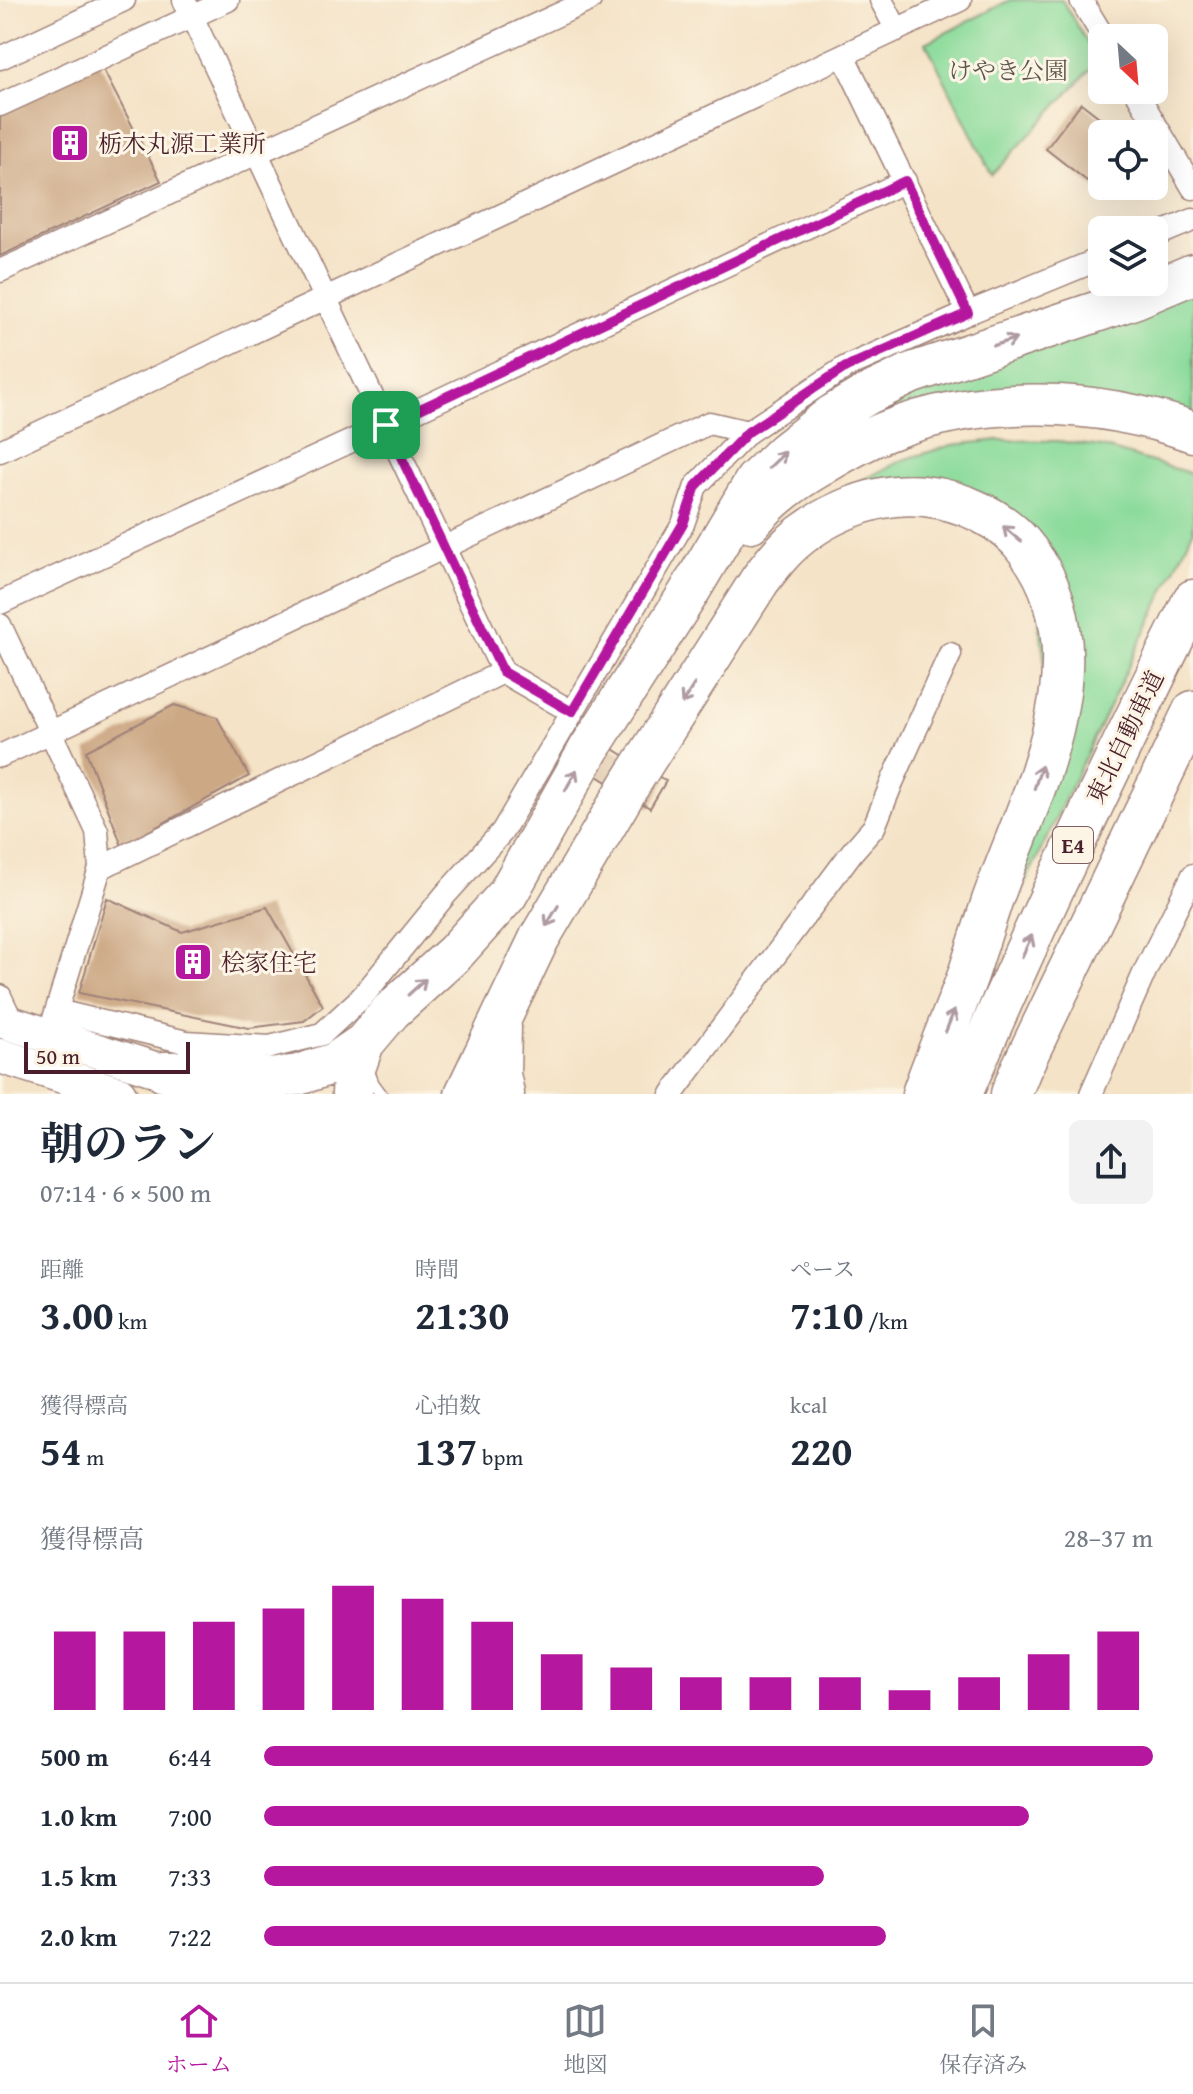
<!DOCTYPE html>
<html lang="ja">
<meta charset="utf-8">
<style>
body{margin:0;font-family:"Gentium Book Plus","Noto Serif JP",serif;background:#f2f2f3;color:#1f2937;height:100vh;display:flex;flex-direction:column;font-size:30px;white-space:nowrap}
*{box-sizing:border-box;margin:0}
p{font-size:26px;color:#747a83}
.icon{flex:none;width:44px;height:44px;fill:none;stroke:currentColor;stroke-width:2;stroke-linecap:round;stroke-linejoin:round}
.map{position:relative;height:1094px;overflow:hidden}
.sheet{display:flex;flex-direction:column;background:#fff;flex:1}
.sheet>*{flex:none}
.needle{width:52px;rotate:154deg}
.fabs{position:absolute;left:1088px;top:24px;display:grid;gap:16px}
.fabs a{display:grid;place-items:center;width:80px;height:80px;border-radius:12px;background:#fff;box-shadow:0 8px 32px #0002;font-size:40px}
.scale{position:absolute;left:24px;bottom:20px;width:166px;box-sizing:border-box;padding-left:8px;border:4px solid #4a1f2b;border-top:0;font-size:22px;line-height:28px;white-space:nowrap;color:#4a1f2b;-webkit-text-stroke:6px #fcf5e5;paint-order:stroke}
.pin{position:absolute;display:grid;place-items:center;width:68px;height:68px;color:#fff;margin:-34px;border-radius:16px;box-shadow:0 4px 12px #0006}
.round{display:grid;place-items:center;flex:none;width:84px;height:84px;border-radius:12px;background:#f2f2f3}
.summary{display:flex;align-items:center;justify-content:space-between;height:136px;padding:0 40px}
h1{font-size:44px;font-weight:700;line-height:60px}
.metrics{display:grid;grid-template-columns:repeat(3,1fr);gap:12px;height:136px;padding:8px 40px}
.metrics div{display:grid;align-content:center}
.metrics b{font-size:40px;font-weight:700}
.metrics small{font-size:22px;font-weight:400}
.metrics p{font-size:22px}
.chart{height:224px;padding:16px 40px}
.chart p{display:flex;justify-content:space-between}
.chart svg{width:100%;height:144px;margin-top:8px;stroke:#b5179e;stroke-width:6}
ul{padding:0 40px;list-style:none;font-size:26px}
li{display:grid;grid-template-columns:128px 96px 1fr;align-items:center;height:60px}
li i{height:20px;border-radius:10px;background:#b5179e}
.menu{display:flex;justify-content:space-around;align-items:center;height:112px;border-top:2px solid #e0e1e3;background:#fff;font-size:22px;color:#747a83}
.menu a{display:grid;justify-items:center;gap:4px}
.menu .on{color:#b5179e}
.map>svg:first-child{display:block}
.green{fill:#8bdb9b;stroke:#6a7d63;stroke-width:2}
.building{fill:#cca885}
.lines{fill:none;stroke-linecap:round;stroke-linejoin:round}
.lane-casing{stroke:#9f8179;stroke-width:14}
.street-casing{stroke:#9f8179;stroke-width:25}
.primary-casing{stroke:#9f8179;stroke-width:37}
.highway-casing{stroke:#9f8179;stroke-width:43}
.lane{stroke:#fff;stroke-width:11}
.street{stroke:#fff;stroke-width:22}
.primary{stroke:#fff;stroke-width:34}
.highway{stroke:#fff;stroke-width:40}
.oneway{stroke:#ae9aa0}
.route-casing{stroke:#fff;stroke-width:16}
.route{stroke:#b5179e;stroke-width:10}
.labels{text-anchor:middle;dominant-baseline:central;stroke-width:6;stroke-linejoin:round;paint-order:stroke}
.shield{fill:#fcf5e5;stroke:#7f5f63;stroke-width:2}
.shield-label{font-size:22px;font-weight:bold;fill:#4a1f2b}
.park-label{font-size:24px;fill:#5e574d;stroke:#fcf5e5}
.poi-label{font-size:24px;fill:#4a1f2b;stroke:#fcf5e5;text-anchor:start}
.street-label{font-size:24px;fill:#4a1f2b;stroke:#fcf5e5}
</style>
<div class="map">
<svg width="1193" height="1094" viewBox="0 0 1193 1094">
<rect width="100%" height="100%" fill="#fcf5e5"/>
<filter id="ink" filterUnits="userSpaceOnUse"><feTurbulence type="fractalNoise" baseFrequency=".0125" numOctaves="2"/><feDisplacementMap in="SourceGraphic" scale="16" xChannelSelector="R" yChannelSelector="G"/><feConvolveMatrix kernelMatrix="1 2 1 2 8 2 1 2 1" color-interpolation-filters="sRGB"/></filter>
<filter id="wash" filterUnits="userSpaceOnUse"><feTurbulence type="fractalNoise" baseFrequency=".006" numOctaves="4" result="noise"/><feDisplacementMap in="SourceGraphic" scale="32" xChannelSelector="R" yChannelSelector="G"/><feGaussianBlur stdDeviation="1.8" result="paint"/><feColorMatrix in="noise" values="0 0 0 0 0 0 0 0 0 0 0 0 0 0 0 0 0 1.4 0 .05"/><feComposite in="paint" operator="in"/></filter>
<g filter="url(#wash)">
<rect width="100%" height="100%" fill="#f4e3c7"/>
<path class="green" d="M 1010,0 L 1062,0 L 1098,61 L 992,175 L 926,43 Z
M 1193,287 L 1193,421 L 1138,403 L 804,452 L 895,394 Z
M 999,440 L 1057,441 L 1102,447 L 1193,474 L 1193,531 L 989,959 L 1056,757 L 1029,534 L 839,492 L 903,460 L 952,445 Z"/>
<g id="blocks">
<path class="building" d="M 98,60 L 161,181 L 0,256 L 0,105 Z
M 1081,103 L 1121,134 L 1102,134 L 1102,186 L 1126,186 L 1114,202 L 1046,149 Z
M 174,705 L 217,717 L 249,776 L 122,846 L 86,751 Z
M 579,728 L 666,781 L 650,808 L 562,754 Z
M 107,898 L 182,932 L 267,907 L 323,1006 L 304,1021 L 249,1028 L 79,993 Z"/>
</g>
</g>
<g filter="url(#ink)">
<use href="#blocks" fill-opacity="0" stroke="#9f8179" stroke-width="2"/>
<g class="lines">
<defs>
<path id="lane" d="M 368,1070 L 373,1083 L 381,1094"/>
<path id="street" d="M 184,0 L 503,672 L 572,712
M 881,0 L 897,30
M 1081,0 L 1104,38
M 843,55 L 968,313
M 0,58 L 124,0
M 1135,90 L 1193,188
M 0,105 L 228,0
M 1154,236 L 1193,220
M 0,271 L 590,0
M 0,451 L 960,0
M 0,603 L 386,425 L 905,181
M 0,625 L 97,831 L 100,868 L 53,1022
M 0,756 L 709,423 L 748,432
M 100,868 L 503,672
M 0,996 L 14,1026
M 57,1011 L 186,1042 L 270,1047 L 322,1034 L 362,997 L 445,895 L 502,832 L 683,524 L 696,486 L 748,432 L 846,367 L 968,313 L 1102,258
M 672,1094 L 852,852 L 874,827 L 893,780 L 950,654
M 1091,1094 L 1146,969 L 1193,875"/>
<path id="primary" d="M 0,1020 L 233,1094
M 0,1056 L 119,1094"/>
<path id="highway" d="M 751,522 C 772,497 793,482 822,465 C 842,453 864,440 887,431 C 983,394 1096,397 1193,432
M 501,1027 L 500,1074 L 504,1094
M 164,1072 L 234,1071 L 271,1079 L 298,1075 L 335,1063 L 364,1043 L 391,1011 L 455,953 L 507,895 L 589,749 L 688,594 L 755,481 L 785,452 L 831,416 L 866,395 L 912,373 L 1093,313 L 1136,298 L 1193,274
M 352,1094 L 353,1074 L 364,1043
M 465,1094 L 540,937 L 632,781 L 760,580 C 766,572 772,564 779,556 C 812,518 874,490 924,496 C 963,500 1005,519 1028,551 C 1107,656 1030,795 992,901 C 984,926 976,951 968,975 C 953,1015 936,1054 922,1094
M 962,1094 C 1033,927 1112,763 1193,600
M 1011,1094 L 1021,1069 L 1193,711"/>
</defs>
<use href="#lane" class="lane-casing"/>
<use href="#street" class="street-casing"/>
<use href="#primary" class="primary-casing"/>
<use href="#highway" class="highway-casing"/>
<use href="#lane" class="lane"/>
<use href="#street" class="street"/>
<use href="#primary" class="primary"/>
<use href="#highway" class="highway"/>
</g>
<defs><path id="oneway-shaft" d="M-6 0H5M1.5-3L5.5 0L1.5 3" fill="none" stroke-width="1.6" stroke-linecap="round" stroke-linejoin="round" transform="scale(2)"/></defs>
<g class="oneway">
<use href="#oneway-shaft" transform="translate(1005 342) rotate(-17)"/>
<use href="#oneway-shaft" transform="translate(777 460) rotate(-44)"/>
<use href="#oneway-shaft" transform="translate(1012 534) rotate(-139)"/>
<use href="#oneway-shaft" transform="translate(688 694) rotate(123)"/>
<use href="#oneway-shaft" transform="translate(1038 777) rotate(-72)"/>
<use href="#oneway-shaft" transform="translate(571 780) rotate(-61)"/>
<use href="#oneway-shaft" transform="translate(552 916) rotate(121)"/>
<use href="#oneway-shaft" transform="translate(1027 946) rotate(-65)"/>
<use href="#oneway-shaft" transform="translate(417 987) rotate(-42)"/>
<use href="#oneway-shaft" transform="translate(950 1021) rotate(-68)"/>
</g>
</g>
<g class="lines" filter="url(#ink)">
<defs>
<path id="route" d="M 905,181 L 968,313 L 846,367 L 748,432 L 696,486 L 683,524 L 572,712 L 503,672 L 386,425 Z"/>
</defs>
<use href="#route" class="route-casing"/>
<use href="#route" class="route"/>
</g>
<defs>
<symbol id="building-square" viewBox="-11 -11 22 22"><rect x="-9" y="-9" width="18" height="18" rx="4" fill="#b5179e" stroke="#fcf5e5"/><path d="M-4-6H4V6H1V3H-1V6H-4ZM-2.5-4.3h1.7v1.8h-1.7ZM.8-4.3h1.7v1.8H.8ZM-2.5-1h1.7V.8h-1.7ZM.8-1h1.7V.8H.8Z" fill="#fff"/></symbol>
</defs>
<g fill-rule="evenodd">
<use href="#building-square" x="48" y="121" width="44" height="44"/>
<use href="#building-square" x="171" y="940" width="44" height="44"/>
</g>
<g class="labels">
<rect class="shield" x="1053" y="827" width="40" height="36" rx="6"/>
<g class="shield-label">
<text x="1073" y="845">E4</text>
</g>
<g class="park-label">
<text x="1008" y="70">けやき公園</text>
</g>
<g class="poi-label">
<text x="98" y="143">栃木丸源工業所</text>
<text x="221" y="962">桧家住宅</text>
</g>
<g class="street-label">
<text transform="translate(1125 737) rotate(-64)">東北自動車道</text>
</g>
</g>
</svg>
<div class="fabs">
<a><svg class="needle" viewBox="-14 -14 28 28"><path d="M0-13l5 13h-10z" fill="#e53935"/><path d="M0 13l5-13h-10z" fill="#747a83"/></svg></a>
<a><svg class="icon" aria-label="locate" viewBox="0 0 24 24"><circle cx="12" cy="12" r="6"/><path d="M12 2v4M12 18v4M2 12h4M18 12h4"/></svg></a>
<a><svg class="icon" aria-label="layers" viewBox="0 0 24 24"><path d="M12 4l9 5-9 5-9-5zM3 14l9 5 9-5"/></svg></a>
</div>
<div class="scale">50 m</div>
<div class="pin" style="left:386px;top:425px;background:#1e9e55"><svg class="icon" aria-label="arrive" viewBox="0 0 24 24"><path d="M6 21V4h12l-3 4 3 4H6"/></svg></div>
</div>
<section class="sheet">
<div class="summary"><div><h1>朝のラン</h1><p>07:14 · 6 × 500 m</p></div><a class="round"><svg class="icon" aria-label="share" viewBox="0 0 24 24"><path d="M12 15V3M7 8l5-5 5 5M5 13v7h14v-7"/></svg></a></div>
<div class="metrics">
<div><p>距離</p><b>3.00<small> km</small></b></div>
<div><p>時間</p><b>21:30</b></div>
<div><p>ペース</p><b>7:10<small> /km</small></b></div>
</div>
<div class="metrics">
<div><p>獲得標高</p><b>54<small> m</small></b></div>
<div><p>心拍数</p><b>137<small> bpm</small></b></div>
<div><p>kcal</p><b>220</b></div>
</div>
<div class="chart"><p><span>獲得標高</span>28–37 m</p>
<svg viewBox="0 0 160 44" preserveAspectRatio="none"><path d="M5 44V20M15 44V20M25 44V17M35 44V13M45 44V6M55 44V10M65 44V17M75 44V27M85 44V31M95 44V34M105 44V34M115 44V34M125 44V38M135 44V34M145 44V27M155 44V20"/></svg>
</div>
<ul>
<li><b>500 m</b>6:44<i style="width:100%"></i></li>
<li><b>1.0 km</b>7:00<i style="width:86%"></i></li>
<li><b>1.5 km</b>7:33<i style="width:63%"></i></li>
<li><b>2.0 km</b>7:22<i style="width:70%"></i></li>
</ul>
</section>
<nav class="menu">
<a class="on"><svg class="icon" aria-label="home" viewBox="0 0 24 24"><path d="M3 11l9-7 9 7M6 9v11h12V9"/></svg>ホーム</a>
<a><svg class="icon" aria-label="map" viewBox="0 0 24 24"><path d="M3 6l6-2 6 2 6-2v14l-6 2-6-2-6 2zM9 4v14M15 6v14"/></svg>地図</a>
<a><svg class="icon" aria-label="saved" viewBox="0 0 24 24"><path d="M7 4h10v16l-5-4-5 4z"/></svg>保存済み</a>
</nav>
